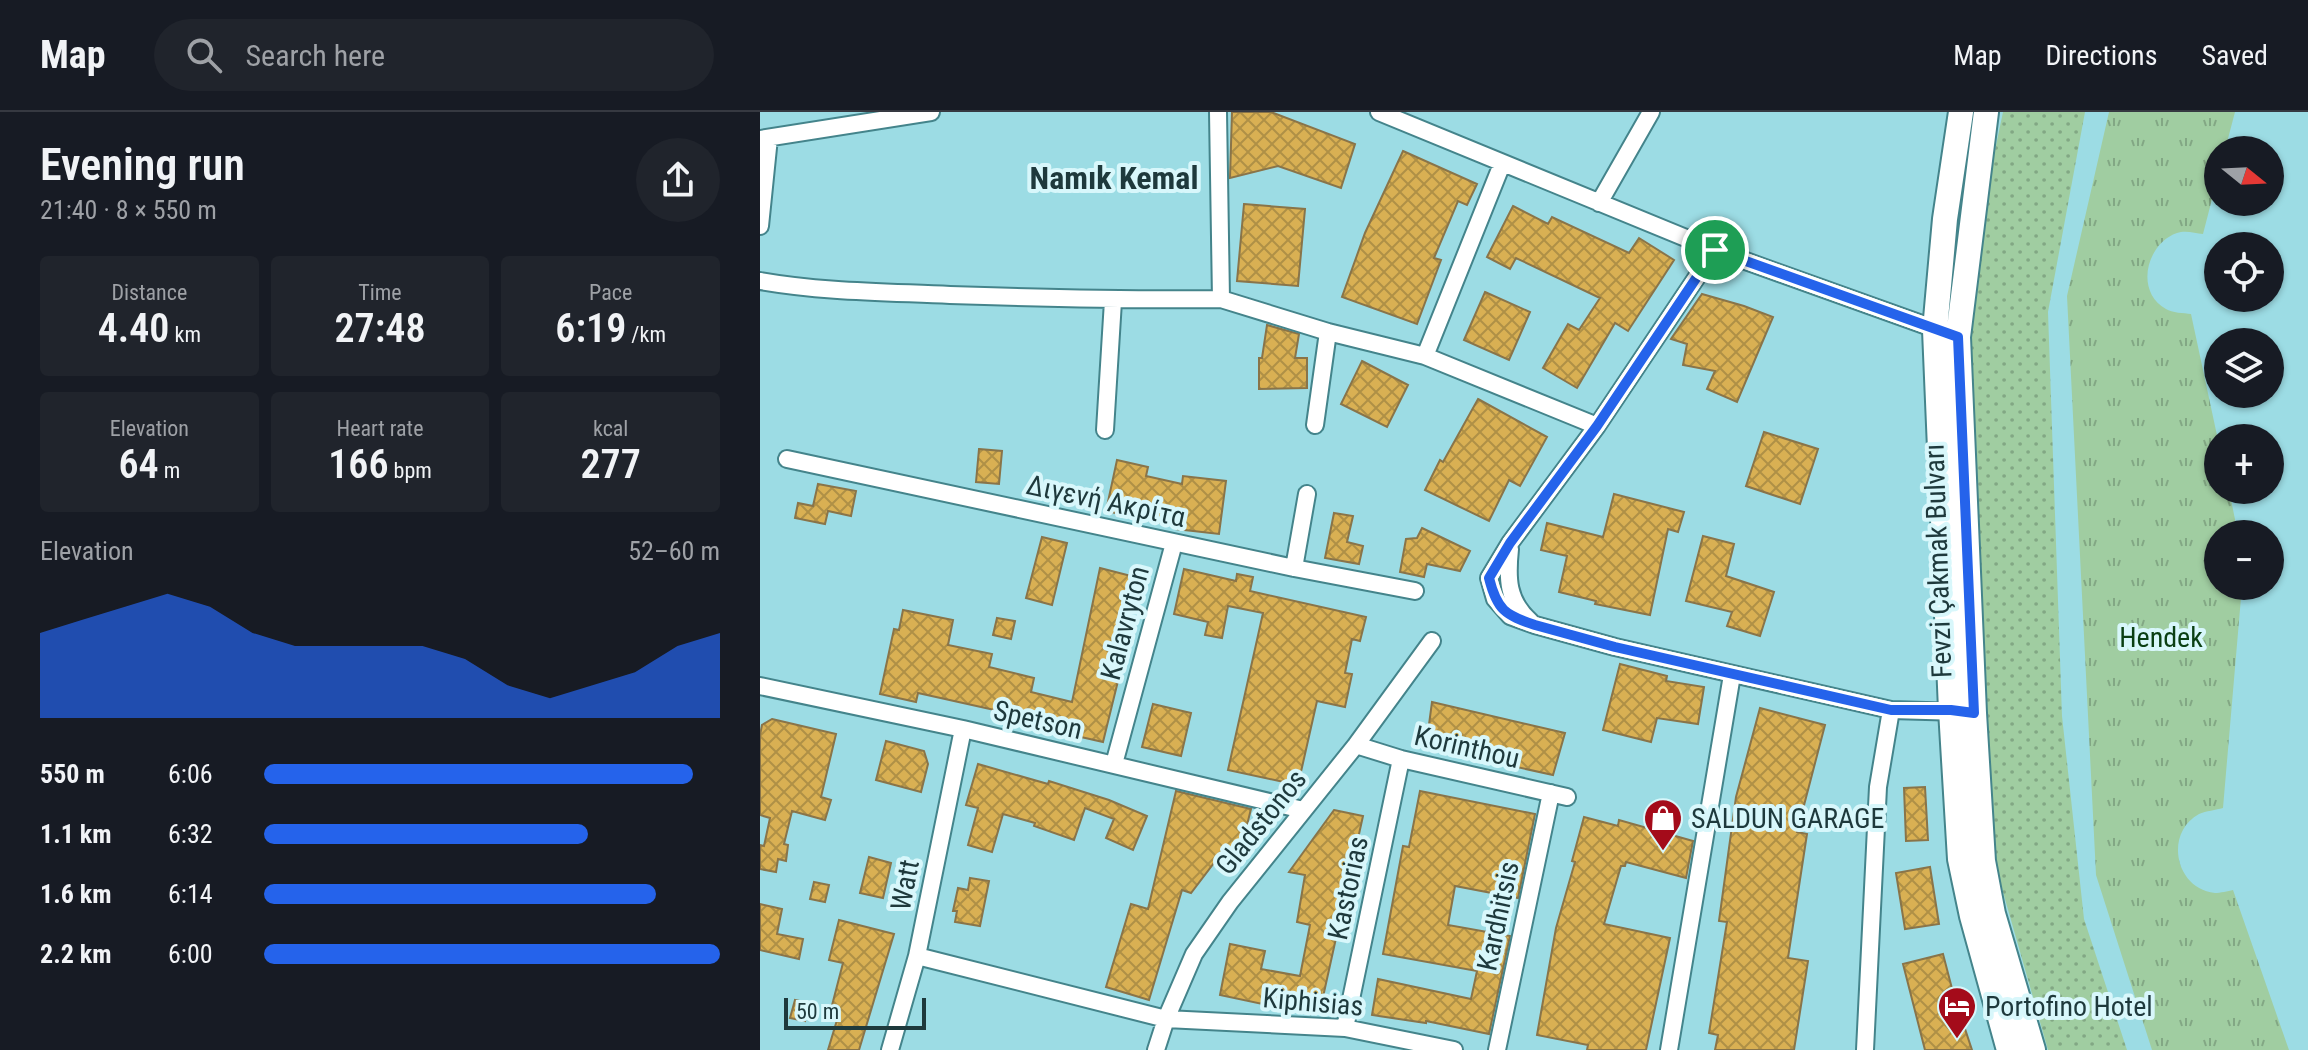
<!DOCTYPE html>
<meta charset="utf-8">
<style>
body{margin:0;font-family:"Roboto Condensed",sans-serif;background:#20242c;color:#f1f3f6;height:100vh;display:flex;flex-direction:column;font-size:30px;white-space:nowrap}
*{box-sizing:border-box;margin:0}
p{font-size:26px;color:#9ea1a6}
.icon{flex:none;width:44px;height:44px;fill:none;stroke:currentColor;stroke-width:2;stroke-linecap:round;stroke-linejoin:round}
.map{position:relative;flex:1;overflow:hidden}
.sheet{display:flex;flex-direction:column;background:#171b24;width:760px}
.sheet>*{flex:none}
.needle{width:52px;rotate:108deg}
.tools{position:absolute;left:1444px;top:24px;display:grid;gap:16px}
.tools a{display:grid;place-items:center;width:80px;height:80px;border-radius:50%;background:#171b24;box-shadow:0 2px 6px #0004;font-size:40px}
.scale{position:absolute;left:24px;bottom:20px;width:142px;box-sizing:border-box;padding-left:8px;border:4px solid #1e393c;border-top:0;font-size:22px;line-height:28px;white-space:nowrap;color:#1e393c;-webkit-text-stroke:6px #d8f7fb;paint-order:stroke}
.pin{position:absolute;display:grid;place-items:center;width:68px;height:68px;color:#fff;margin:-34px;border:4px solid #fff;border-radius:50%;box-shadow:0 2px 8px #0007}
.round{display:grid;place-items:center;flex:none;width:84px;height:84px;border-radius:42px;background:#20242c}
.overview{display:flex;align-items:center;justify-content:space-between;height:136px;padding:0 40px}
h1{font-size:44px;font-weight:600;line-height:60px}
.metrics{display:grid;grid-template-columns:repeat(3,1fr);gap:12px;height:136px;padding:8px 40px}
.metrics div{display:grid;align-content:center;border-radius:8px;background:#20242c;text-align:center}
.metrics b{font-size:40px;font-weight:600}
.metrics small{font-size:22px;font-weight:400}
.metrics p{font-size:22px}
.chart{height:224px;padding:16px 40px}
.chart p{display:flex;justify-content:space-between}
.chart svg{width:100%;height:144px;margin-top:8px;fill:#2563eb;opacity:.7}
ul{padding:0 40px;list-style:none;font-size:26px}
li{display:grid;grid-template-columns:128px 96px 1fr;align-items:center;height:60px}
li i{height:20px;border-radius:10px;background:#2563eb}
header{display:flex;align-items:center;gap:48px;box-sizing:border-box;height:112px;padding:0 40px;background:#171b24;border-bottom:2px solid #363941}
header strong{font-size:38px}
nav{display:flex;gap:44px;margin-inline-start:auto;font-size:28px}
.search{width:560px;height:72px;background:#20242c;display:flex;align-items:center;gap:20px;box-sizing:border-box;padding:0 28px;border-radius:44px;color:#9ea1a6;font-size:30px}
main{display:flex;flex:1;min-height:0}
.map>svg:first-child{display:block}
.grass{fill:url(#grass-dots)}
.park{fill:url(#park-tufts)}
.building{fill:url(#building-cross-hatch);stroke:#897449;stroke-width:2}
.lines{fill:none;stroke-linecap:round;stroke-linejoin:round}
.minor-casing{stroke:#44848b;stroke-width:20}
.secondary-casing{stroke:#44848b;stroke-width:28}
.minor{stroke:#fff;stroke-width:16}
.secondary{stroke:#fff;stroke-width:24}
.route-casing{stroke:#fff;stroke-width:16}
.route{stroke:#2563eb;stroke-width:10}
.labels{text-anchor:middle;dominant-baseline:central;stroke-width:8;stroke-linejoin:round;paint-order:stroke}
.street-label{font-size:28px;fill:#1e393c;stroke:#d8f7fb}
.park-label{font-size:28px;fill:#0a3f13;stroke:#d8f7fb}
.poi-label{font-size:28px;fill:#1e393c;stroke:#d8f7fb;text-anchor:start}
.quarter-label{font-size:32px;font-weight:bold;fill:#1e393c;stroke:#d8f7fb}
</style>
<header>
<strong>Map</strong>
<div class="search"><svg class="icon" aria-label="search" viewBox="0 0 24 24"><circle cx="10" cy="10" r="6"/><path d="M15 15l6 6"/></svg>Search here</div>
<nav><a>Map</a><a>Directions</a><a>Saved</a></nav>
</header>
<main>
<section class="sheet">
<div class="overview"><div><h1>Evening run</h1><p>21:40 · 8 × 550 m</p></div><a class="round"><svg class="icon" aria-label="share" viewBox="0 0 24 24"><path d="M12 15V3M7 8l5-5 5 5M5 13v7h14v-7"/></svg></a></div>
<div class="metrics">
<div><p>Distance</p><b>4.40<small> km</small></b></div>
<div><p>Time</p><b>27:48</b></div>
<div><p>Pace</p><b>6:19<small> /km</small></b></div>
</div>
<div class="metrics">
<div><p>Elevation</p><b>64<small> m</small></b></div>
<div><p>Heart rate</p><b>166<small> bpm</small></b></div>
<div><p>kcal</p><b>277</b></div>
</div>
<div class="chart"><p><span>Elevation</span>52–60 m</p>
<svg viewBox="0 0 160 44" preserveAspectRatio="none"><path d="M0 44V18L10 14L20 10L30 6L40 10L50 18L60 22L70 22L80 22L90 22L100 26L110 34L120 38L130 34L140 30L150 22L160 18V44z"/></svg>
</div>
<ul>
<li><b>550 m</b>6:06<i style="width:94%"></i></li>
<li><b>1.1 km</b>6:32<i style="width:71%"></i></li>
<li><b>1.6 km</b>6:14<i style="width:86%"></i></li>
<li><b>2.2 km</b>6:00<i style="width:100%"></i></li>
</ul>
</section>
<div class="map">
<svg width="1548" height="938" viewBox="0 0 1548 938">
<defs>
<pattern id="grass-dots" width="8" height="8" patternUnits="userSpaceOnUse" patternTransform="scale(2)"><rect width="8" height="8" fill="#a0cda1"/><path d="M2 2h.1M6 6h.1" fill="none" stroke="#82a784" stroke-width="1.8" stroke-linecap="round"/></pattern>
<pattern id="park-tufts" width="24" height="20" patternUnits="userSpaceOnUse" patternTransform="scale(2)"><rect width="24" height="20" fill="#a0cda1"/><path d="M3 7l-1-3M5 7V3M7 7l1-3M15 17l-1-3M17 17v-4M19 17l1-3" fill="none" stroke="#82a784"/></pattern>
<pattern id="building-cross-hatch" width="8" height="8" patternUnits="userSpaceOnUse" patternTransform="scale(2)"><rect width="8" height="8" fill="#d9b053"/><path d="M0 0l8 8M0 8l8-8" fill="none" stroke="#af9046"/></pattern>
</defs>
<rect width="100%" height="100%" fill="#9cdce4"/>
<path class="grass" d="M 1243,0 L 1325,0 L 1288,200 L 1302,604 L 1324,807 L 1367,938 L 1288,938 L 1235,752 L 1225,592 L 1209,226 L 1230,62 Z"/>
<path class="park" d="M 1349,0 L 1475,0 L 1465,38 L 1458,38 L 1458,64 L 1443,122 C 1435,121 1425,118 1417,121 C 1387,131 1374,179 1406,197 C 1412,201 1424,201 1431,202 L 1458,328 L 1458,378 L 1469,378 L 1478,422 L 1458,422 L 1458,474 L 1482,474 L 1463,696 C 1456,698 1446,699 1439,702 C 1404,721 1415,777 1455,781 C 1460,781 1468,779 1473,778 L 1529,938 L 1392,938 L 1336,763 L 1307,184 Z"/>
<path class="building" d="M 472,0 L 511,0 L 595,32 L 581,76 L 518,54 L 470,66 Z
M 643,39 L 717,72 L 707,93 L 698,89 L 674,146 L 681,148 L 657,212 L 582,185 L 605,121 Z
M 484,92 L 545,97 L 538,174 L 477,169 Z
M 753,94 L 788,112 L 792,105 L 869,141 L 879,126 L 914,148 L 868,219 L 855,211 L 817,276 L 783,256 L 808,212 L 819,218 L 840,186 L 756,146 L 750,157 L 727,145 Z
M 725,180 L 770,200 L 749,248 L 704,228 Z
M 942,182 L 984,194 L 1013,205 L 977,290 L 947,277 L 955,259 L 923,253 L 927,232 L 911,227 Z
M 507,213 L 539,222 L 535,246 L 547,246 L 547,276 L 499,277 L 499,246 L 502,246 Z
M 602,249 L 648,273 L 627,315 L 581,292 Z
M 718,287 L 787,325 L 760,374 L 749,368 L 729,409 L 665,378 L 680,348 L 683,350 Z
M 1004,320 L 1058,337 L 1040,392 L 986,374 Z
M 219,337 L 242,339 L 239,372 L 216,370 Z
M 357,348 L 388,355 L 386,364 L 422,372 L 423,364 L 466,369 L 459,422 L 416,417 L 416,414 L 346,399 Z
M 58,372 L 96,379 L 91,404 L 68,399 L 65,412 L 35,406 L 38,391 L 53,394 Z
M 854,382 L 924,400 L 918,420 L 908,417 L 890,503 L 835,492 L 836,489 L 799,480 L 807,444 L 781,438 L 787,411 L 843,425 Z
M 574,401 L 593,404 L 587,430 L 603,434 L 599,452 L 565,446 Z
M 662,416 L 710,439 L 700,459 L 667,452 L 664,465 L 640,460 L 646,427 L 657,426 Z
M 943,424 L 974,432 L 966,464 L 1014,480 L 1000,524 L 967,514 L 972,500 L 926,489 Z
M 282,425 L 307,431 L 292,493 L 266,486 Z
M 340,456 L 375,465 L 363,514 L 371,516 L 343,630 L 237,606 L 239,599 L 158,581 L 156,590 L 120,582 L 134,517 L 139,518 L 143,498 L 193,508 L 188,533 L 232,542 L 229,555 L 274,566 L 271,580 L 312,590 Z
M 424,457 L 476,469 L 477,462 L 493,465 L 490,479 L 606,505 L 600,529 L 592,527 L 585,561 L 592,562 L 585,595 L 557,589 L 538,673 L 468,658 L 503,501 L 468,494 L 462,526 L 445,523 L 448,510 L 414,502 Z
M 237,506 L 255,509 L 251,527 L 233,523 Z
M 860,552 L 907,564 L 906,569 L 944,575 L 938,612 L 897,606 L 891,630 L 843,618 Z
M 672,590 L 805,621 L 793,663 L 666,635 Z
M 393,592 L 431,601 L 421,644 L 382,635 Z
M 1000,596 L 1065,613 L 1037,720 L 1047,722 L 1028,846 L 1048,849 L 1034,938 L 955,938 L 958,923 L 949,921 L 967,810 L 959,809 L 976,685 Z
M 12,607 L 76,622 L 61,685 L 71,688 L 65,708 L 32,699 L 24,732 L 28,733 L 26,749 L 18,747 L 16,760 L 0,757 L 0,733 L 4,734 L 10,706 L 0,703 L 0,623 L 2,613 Z
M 126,629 L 164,639 L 168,652 L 161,680 L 116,668 Z
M 218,652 L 288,672 L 289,669 L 349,688 L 387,704 L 373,738 L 346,726 L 354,707 L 325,696 L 314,728 L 274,714 L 275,711 L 243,702 L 232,740 L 208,733 L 218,696 L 206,693 Z
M 1165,675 L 1168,728 L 1146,729 L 1144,676 Z
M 416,679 L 491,697 L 484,725 L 454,751 L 431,781 L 422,778 L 389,888 L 346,875 L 371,792 L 388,797 Z
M 660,679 L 775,702 L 758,786 L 695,774 L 688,813 L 750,824 L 729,922 L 666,909 L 666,911 L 612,903 L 618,867 L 711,887 L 717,859 L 623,842 L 643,734 L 649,735 Z
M 574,698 L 603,704 L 561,894 L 552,892 L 550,902 L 460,883 L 470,832 L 505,839 L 501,857 L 540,864 L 550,813 L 537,810 L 545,763 L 529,760 Z
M 824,705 L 858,714 L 859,708 L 933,729 L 926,766 L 866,750 L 865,754 L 861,754 L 844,812 L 910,826 L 886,938 L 827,938 L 828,933 L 777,923 L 796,816 L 815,750 L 812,749 Z
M 109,745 L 131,751 L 123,786 L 100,781 Z
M 1170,755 L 1179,812 L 1145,817 L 1136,761 Z
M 210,766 L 229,769 L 220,814 L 195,810 L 197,799 L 193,799 L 198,776 L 208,778 Z
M 54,770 L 69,773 L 65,790 L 50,787 Z
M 0,792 L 22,797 L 17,822 L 43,827 L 39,847 L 0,838 Z
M 79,808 L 134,822 L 99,938 L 68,938 L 77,908 L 69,905 L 83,851 L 69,848 Z
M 1183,842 L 1202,915 L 1204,914 L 1212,938 L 1165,938 L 1143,852 Z
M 35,888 L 49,891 L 45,909 L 30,906 Z"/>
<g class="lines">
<defs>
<path id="minor" d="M 458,0 L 461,187 L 568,220 L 665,244 L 837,314
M 619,0 L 955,138 L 1184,220
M 0,27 L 171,0
M 839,91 L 891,0
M 0,114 L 9,26
M 955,138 L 837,314 L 750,431 L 729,466 L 735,487 L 750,504 L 775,513 L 855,535 L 1131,598 L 1201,600
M 0,169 C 63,180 126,180 190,183 C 280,186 370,188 461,187
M 665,244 L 742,52
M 555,313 L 568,220
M 345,318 L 353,189
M 27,347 L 534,456 L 655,479
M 750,437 C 747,466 747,489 771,510
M 534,456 L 547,382
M 0,574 L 203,617 L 543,698
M 596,633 L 641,647 L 807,685
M 354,652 L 414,431
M 157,844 L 406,907 L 585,916 L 694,938
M 585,916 L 641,647
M 130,938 L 157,844 L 203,617
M 396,938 L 406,907 L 434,842 L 470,790 L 596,633 L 672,529
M 737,938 L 791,681
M 909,938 L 972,563
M 1105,938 L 1118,675 L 1131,598"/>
<path id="secondary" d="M 1201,0 L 1185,107 L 1175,218 L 1191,598 L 1200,747 L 1212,804 L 1249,938
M 1226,0 L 1198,225 L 1214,601 L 1223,749 L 1233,802 L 1273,938"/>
</defs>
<use href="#minor" class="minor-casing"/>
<use href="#secondary" class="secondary-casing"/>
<use href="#minor" class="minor"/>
<use href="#secondary" class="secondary"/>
</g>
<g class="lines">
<defs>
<path id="route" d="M 955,138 L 1198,225 L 1214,601 L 1191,598 L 1131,598 L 855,535 L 775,513 C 745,503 737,498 729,466 L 750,431 L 837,314 Z"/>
</defs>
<use href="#route" class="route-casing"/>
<use href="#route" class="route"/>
</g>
<defs>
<symbol id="shop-pin" viewBox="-11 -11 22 30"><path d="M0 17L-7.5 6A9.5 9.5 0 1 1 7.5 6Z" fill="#a40b1a" stroke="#d8f7fb"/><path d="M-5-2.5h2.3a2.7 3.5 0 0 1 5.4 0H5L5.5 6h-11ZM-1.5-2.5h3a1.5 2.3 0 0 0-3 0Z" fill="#fff"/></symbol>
<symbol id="hotel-pin" viewBox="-11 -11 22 30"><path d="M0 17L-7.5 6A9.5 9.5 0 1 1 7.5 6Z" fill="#a40b1a" stroke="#d8f7fb"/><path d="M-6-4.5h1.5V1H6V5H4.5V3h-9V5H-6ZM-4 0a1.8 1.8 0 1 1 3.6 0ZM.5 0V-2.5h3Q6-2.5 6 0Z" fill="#fff"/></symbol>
</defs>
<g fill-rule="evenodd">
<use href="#shop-pin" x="881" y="684" width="44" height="60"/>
<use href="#hotel-pin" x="1175" y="872" width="44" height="60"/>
</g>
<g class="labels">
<g class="street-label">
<text transform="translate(346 389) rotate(12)">Διγενή Ακρίτα</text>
<text transform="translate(1178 449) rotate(-92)">Fevzi Çakmak Bulvarı</text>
<text transform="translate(365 511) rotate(-75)">Kalavryton</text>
<text transform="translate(278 608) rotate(13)">Spetson</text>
<text transform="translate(707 635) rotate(13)">Korinthou</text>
<text transform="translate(501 710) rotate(-51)">Gladstonos</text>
<text transform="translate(145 773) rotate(-79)">Watt</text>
<text transform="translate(588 776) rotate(-78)">Kastorias</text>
<text transform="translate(738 804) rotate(-78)">Kardhitsis</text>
<text transform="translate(553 890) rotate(5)">Kiphisias</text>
</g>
<g class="park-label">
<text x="1401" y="525">Hendek</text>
</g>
<g class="poi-label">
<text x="931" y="706">SALDUN GARAGE</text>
<text x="1225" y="894">Portofino Hotel</text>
</g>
<g class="quarter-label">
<text x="354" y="66">Namık Kemal</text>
</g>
</g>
</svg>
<div class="tools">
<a><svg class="needle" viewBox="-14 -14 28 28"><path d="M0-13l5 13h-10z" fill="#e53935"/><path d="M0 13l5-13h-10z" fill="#9ea1a6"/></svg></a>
<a><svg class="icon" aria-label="locate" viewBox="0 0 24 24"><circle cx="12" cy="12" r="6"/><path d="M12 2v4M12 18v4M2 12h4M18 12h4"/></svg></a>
<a><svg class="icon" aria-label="layers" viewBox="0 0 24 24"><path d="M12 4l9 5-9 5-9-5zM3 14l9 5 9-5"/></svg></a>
<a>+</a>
<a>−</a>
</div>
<div class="scale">50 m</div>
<div class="pin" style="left:955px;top:138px;background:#1e9e55"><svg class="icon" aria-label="arrive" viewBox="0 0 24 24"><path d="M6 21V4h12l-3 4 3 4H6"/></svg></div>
</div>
</main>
